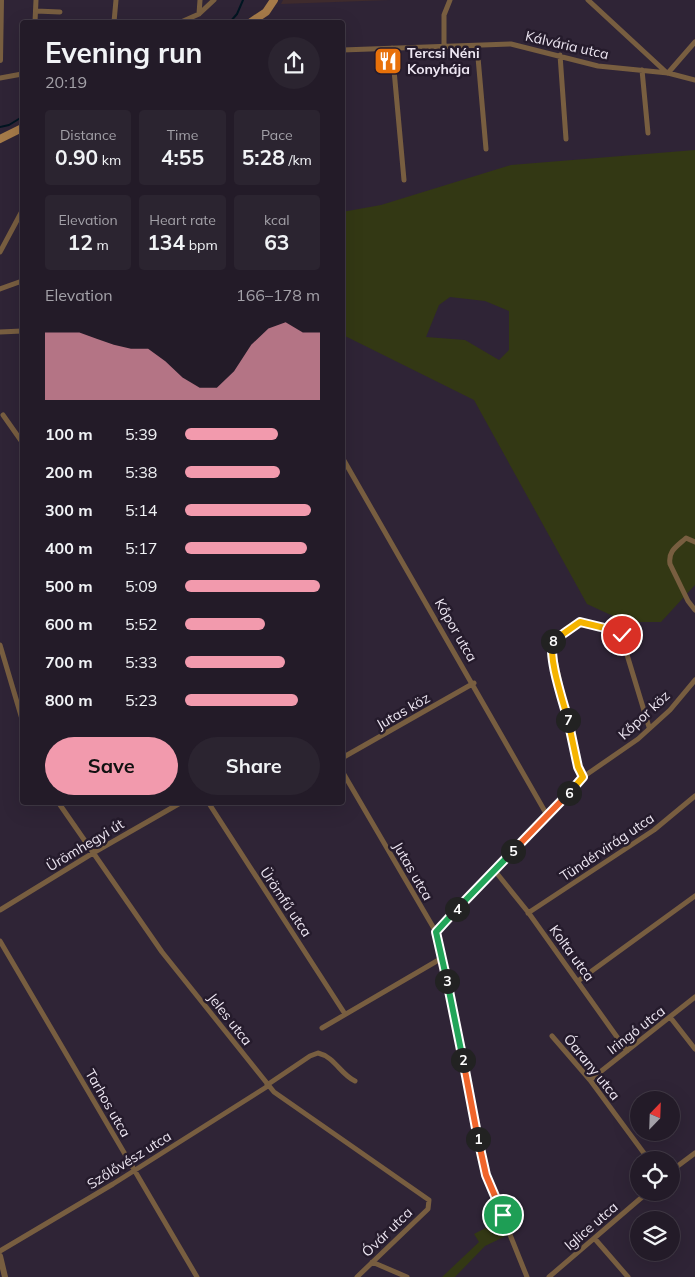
<!DOCTYPE html>
<meta charset="utf-8">
<style>
body{margin:0;font-family:Mulish,sans-serif;background:#2b2430;color:#f1f3f6;height:100vh;display:flex;flex-direction:column;font-size:19px;white-space:nowrap}
*{box-sizing:border-box;margin:0}
p{font-size:16px;color:#a3a1a8}
.icon{flex:none;width:28px;height:28px;fill:none;stroke:currentColor;stroke-width:2;stroke-linecap:round;stroke-linejoin:round}
.map{position:relative;flex:1;overflow:hidden}
.side{position:absolute;left:20px;top:20px;width:325px;height:785px;display:flex;flex-direction:column;background:#231b28;border-radius:5px;box-shadow:0 5px 20px #0002,0 0 0 1px #403945}
.side>*{flex:none}
.needle{width:32px;rotate:23deg}
.tools{position:absolute;left:630px;top:1091px;display:grid;gap:10px}
.tools a{display:grid;place-items:center;width:50px;height:50px;border-radius:50%;background:#231b28;box-shadow:0 5px 20px #0002,0 0 0 1px #403945;font-size:25px}
.pin{position:absolute;display:grid;place-items:center;width:42px;height:42px;color:#fff;margin:-21px;border:2px solid #fff;border-radius:50%;box-shadow:0 1px 5px #0007}
.km{position:absolute;width:25px;height:25px;margin:-12px;border-radius:50%;background:#222;color:#fff;font-size:14px;line-height:25px;text-align:center}
.round{display:grid;place-items:center;flex:none;width:52px;height:52px;border-radius:26px;background:#2b2430}
.head{display:flex;align-items:center;justify-content:space-between;height:85px;padding:0 25px}
h1{font-size:28px;font-weight:700;line-height:38px}
.figures{display:grid;grid-template-columns:repeat(3,1fr);gap:8px;height:85px;padding:5px 25px}
.figures div{display:grid;align-content:center;border-radius:5px;background:#2b2430;text-align:center}
.figures b{font-size:21px;font-weight:700}
.figures small{font-size:14px;font-weight:400}
.figures p{font-size:14px}
.chart{height:140px;padding:10px 25px}
.chart p{display:flex;justify-content:space-between}
.chart svg{width:100%;height:90px;margin-top:5px;fill:#f29aad;opacity:.7}
.cta{display:flex;gap:10px;margin-top:auto;padding:10px 25px}
.cta a{flex:1;height:58px;border-radius:30px;background:#f29aad;color:#111;font-size:20px;font-weight:700;line-height:58px;text-align:center}
.cta a+a{background:#2b2430;color:#f1f3f6}
ul{padding:0 25px;list-style:none;font-size:16px}
li{display:grid;grid-template-columns:80px 60px 1fr;align-items:center;height:38px}
li i{height:12px;border-radius:6px;background:#f29aad}
.map>svg:first-child{display:block}
.commercial{fill:#3f2b2d}
.green{fill:#333814;fill-rule:evenodd}
.lines{fill:none;stroke-linecap:round;stroke-linejoin:round}
.stream{stroke:#001521;stroke-width:2}
.minor{stroke:#785e40;stroke-width:5}
.tertiary{stroke:#785e40;stroke-width:6}
.secondary{stroke:#a57a49;stroke-width:8}
.split-1-casing{stroke:#fff;stroke-width:10}
.split-2-casing{stroke:#fff;stroke-width:10}
.split-3-casing{stroke:#fff;stroke-width:10}
.split-4-casing{stroke:#fff;stroke-width:10}
.split-5-casing{stroke:#fff;stroke-width:10}
.split-6-casing{stroke:#fff;stroke-width:10}
.split-7-casing{stroke:#fff;stroke-width:10}
.split-8-casing{stroke:#fff;stroke-width:10}
.split-9-casing{stroke:#fff;stroke-width:10}
.split-1{stroke:#f0652b;stroke-width:6}
.split-2{stroke:#f0652b;stroke-width:6}
.split-3{stroke:#22a559;stroke-width:6}
.split-4{stroke:#22a559;stroke-width:6}
.split-5{stroke:#22a559;stroke-width:6}
.split-6{stroke:#f0652b;stroke-width:6}
.split-7{stroke:#f5b400;stroke-width:6}
.split-8{stroke:#f5b400;stroke-width:6}
.split-9{stroke:#f5b400;stroke-width:6}
.labels{text-anchor:middle;dominant-baseline:central;stroke-width:5;stroke-linejoin:round;paint-order:stroke}
.street-label{font-size:14px;fill:#ede6f2;stroke:#251b2c}
.poi-label{font-size:14px;font-weight:bold;fill:#ede6f2;stroke:#251b2c;text-anchor:start}
</style>
<div class="map">
<svg width="695" height="1277" viewBox="0 0 695 1277">
<rect width="100%" height="100%" fill="#2f2436"/>
<path class="commercial" d="M 283,0 L 390,0 L 281,4 Z"/>
<path class="green" d="M 695,150 L 695,585 L 661,622 L 626,622 L 587,604 L 474,400 L 343,335 L 342,212 L 381,205 L 511,165 ZM 450,297 L 485,301 L 509,311 L 509,350 L 499,360 L 465,340 L 426,337 L 439,305 Z
M 495,1223 L 498,1230 L 505,1229 L 508,1235 L 485,1246 L 455,1277 L 442,1277 L 479,1242 L 474,1234 Z"/>
<g class="lines">
<path class="stream" d="M 230,22 L 237,14 L 243,0
M 0,127 L 9,125 L 22,117"/>
<path class="minor" d="M 588,0 L 667,73
M 36,11 L 60,12
M 199,14 L 200,0
M 35,22 L 36,0
M 114,22 L 116,0
M 181,22 L 199,14 L 214,0
M 444,46 L 444,15 L 450,0
M 477,46 L 486,149
M 392,48 L 404,180
M 342,50 L 511,44 L 598,66 L 668,73 L 695,80
M 560,55 L 566,139
M 642,70 L 648,133
M 668,73 L 695,42
M 0,78 L 22,74
M 0,252 L 22,211
M 0,289 L 22,281
M 0,332 L 22,331
M 3,415 L 22,442
M 342,457 L 547,815
M 695,542 L 686,538 C 676,547 668,551 670,564 L 688,601 L 695,610
M 0,645 L 22,719
M 342,758 L 474,683
M 342,771 L 436,932 L 486,1175 L 527,1277
M 583,777 L 579,767 L 552,647 C 553,638 571,623 580,622 C 587,621 617,630 621,635 L 649,727
M 58,802 L 162,952 L 274,1092 L 429,1200 L 428,1209 L 357,1277
M 208,802 L 345,1014
M 495,871 L 528,912 L 627,1051
M 0,910 L 93,853 L 182,802
M 528,913 L 654,830 L 695,796
M 436,932 L 583,777 L 638,739 L 670,710 L 695,680
M 0,941 L 197,1277
M 578,981 L 695,896
M 670,1017 L 695,1049
M 322,1028 L 442,958
M 552,1036 L 590,1080 L 649,1160
M 590,1080 L 695,997
M 267,1085 L 310,1056 L 318,1053 C 335,1057 340,1074 355,1081
M 671,1171 L 695,1153
M 595,1239 L 628,1277
M 0,1251 L 113,1184 L 268,1086
M 372,1262 L 407,1277
M 549,1277 L 648,1192"/>
<path class="tertiary" d="M 0,60 L 1,0
M 0,1256 L 5,1277"/>
<path class="secondary" d="M 251,22 L 266,12 L 274,0
M 0,139 L 22,128"/>
</g>
<g class="lines">
<defs>
<path id="split-1" d="M 478,1139 L 486,1175 L 503,1215"/>
<path id="split-2" d="M 463,1060 L 478,1139"/>
<path id="split-3" d="M 447,981 L 463,1060"/>
<path id="split-4" d="M 447,981 L 436,932 L 457,909"/>
<path id="split-5" d="M 457,909 L 513,851"/>
<path id="split-6" d="M 513,851 L 569,793"/>
<path id="split-7" d="M 568,720 L 578,767 L 583,777 L 569,793"/>
<path id="split-8" d="M 553,641 C 548,658 563,701 568,720"/>
<path id="split-9" d="M 553,641 L 580,622 L 617,631 L 622,635"/>
</defs>
<use href="#split-1" class="split-1-casing"/>
<use href="#split-2" class="split-2-casing"/>
<use href="#split-3" class="split-3-casing"/>
<use href="#split-4" class="split-4-casing"/>
<use href="#split-5" class="split-5-casing"/>
<use href="#split-6" class="split-6-casing"/>
<use href="#split-7" class="split-7-casing"/>
<use href="#split-8" class="split-8-casing"/>
<use href="#split-9" class="split-9-casing"/>
<use href="#split-1" class="split-1"/>
<use href="#split-2" class="split-2"/>
<use href="#split-3" class="split-3"/>
<use href="#split-4" class="split-4"/>
<use href="#split-5" class="split-5"/>
<use href="#split-6" class="split-6"/>
<use href="#split-7" class="split-7"/>
<use href="#split-8" class="split-8"/>
<use href="#split-9" class="split-9"/>
</g>
<defs>
<symbol id="restaurant-square" viewBox="-11 -11 22 22"><rect x="-9" y="-9" width="18" height="18" rx="4" fill="#e8710a" stroke="#251b2c"/><path d="M-5-6h1v4h1v-4h1v4h1v-4h1v5L-1.5 .5V6h-2V.5L-5-1ZM5-6V6H3V1.5H1.5Q1.5-4 5-6Z" fill="#fff"/></symbol>
</defs>
<g fill-rule="evenodd">
<use href="#restaurant-square" x="372" y="45" width="32" height="32"/>
</g>
<g class="labels">
<g class="street-label">
<text transform="translate(567 45) rotate(13)">Kálvária utca</text>
<text transform="translate(456 630) rotate(60)">Kőpor utca</text>
<text transform="translate(403 711) rotate(-30)">Jutas köz</text>
<text transform="translate(644 715) rotate(-43)">Kőpor köz</text>
<text transform="translate(85 845) rotate(-31)">Ürömhegyi út</text>
<text transform="translate(607 847) rotate(-34)">Tündérvirág utca</text>
<text transform="translate(413 871) rotate(60)">Jutas utca</text>
<text transform="translate(286 902) rotate(56)">Ürömfű utca</text>
<text transform="translate(572 953) rotate(54)">Kolta utca</text>
<text transform="translate(230 1019) rotate(52)">Jeles utca</text>
<text transform="translate(636 1030) rotate(-38)">Iringó utca</text>
<text transform="translate(592 1067) rotate(51)">Óarany utca</text>
<text transform="translate(108 1103) rotate(60)">Tarhos utca</text>
<text transform="translate(129 1160) rotate(-32)">Szőlővész utca</text>
<text transform="translate(591 1226) rotate(-41)">Iglice utca</text>
<text transform="translate(387 1232) rotate(-44)">Óvár utca</text>
</g>
<g class="poi-label">
<text x="407" y="53">Tercsi Néni<tspan x="407" dy="16">Konyhája</tspan></text>
</g>
</g>
</svg>
<div class="tools">
<a><svg class="needle" viewBox="-14 -14 28 28"><path d="M0-13l5 13h-10z" fill="#e53935"/><path d="M0 13l5-13h-10z" fill="#a3a1a8"/></svg></a>
<a><svg class="icon" aria-label="locate" viewBox="0 0 24 24"><circle cx="12" cy="12" r="6"/><path d="M12 2v4M12 18v4M2 12h4M18 12h4"/></svg></a>
<a><svg class="icon" aria-label="layers" viewBox="0 0 24 24"><path d="M12 4l9 5-9 5-9-5zM3 14l9 5 9-5"/></svg></a>
</div>
<div class="pin" style="left:503px;top:1215px;background:#1e9e55"><svg class="icon" aria-label="arrive" viewBox="0 0 24 24"><path d="M6 21V4h12l-3 4 3 4H6"/></svg></div>
<div class="pin" style="left:622px;top:635px;background:#d93025"><svg class="icon" aria-label="check" viewBox="0 0 24 24"><path d="M5 12l5 5 9-10"/></svg></div>
<b class="km" style="left:478px;top:1139px">1</b>
<b class="km" style="left:463px;top:1060px">2</b>
<b class="km" style="left:447px;top:981px">3</b>
<b class="km" style="left:457px;top:909px">4</b>
<b class="km" style="left:513px;top:851px">5</b>
<b class="km" style="left:569px;top:793px">6</b>
<b class="km" style="left:568px;top:720px">7</b>
<b class="km" style="left:553px;top:641px">8</b>
<section class="side">
<div class="head"><div><h1>Evening run</h1><p>20:19</p></div><a class="round"><svg class="icon" aria-label="share" viewBox="0 0 24 24"><path d="M12 15V3M7 8l5-5 5 5M5 13v7h14v-7"/></svg></a></div>
<div class="figures">
<div><p>Distance</p><b>0.90<small> km</small></b></div>
<div><p>Time</p><b>4:55</b></div>
<div><p>Pace</p><b>5:28<small> /km</small></b></div>
</div>
<div class="figures">
<div><p>Elevation</p><b>12<small> m</small></b></div>
<div><p>Heart rate</p><b>134<small> bpm</small></b></div>
<div><p>kcal</p><b>63</b></div>
</div>
<div class="chart"><p><span>Elevation</span>166–178 m</p>
<svg viewBox="0 0 160 44" preserveAspectRatio="none"><path d="M0 44V11L10 11L20 11L30 14L40 17L50 19L60 19L70 25L80 33L90 38L100 38L110 30L120 17L130 9L140 6L150 11L160 11V44z"/></svg>
</div>
<ul>
<li><b>100 m</b>5:39<i style="width:69%"></i></li>
<li><b>200 m</b>5:38<i style="width:70%"></i></li>
<li><b>300 m</b>5:14<i style="width:93%"></i></li>
<li><b>400 m</b>5:17<i style="width:90%"></i></li>
<li><b>500 m</b>5:09<i style="width:100%"></i></li>
<li><b>600 m</b>5:52<i style="width:59%"></i></li>
<li><b>700 m</b>5:33<i style="width:74%"></i></li>
<li><b>800 m</b>5:23<i style="width:84%"></i></li>
</ul>
<div class="cta"><a>Save</a><a>Share</a></div>
</section>
</div>
